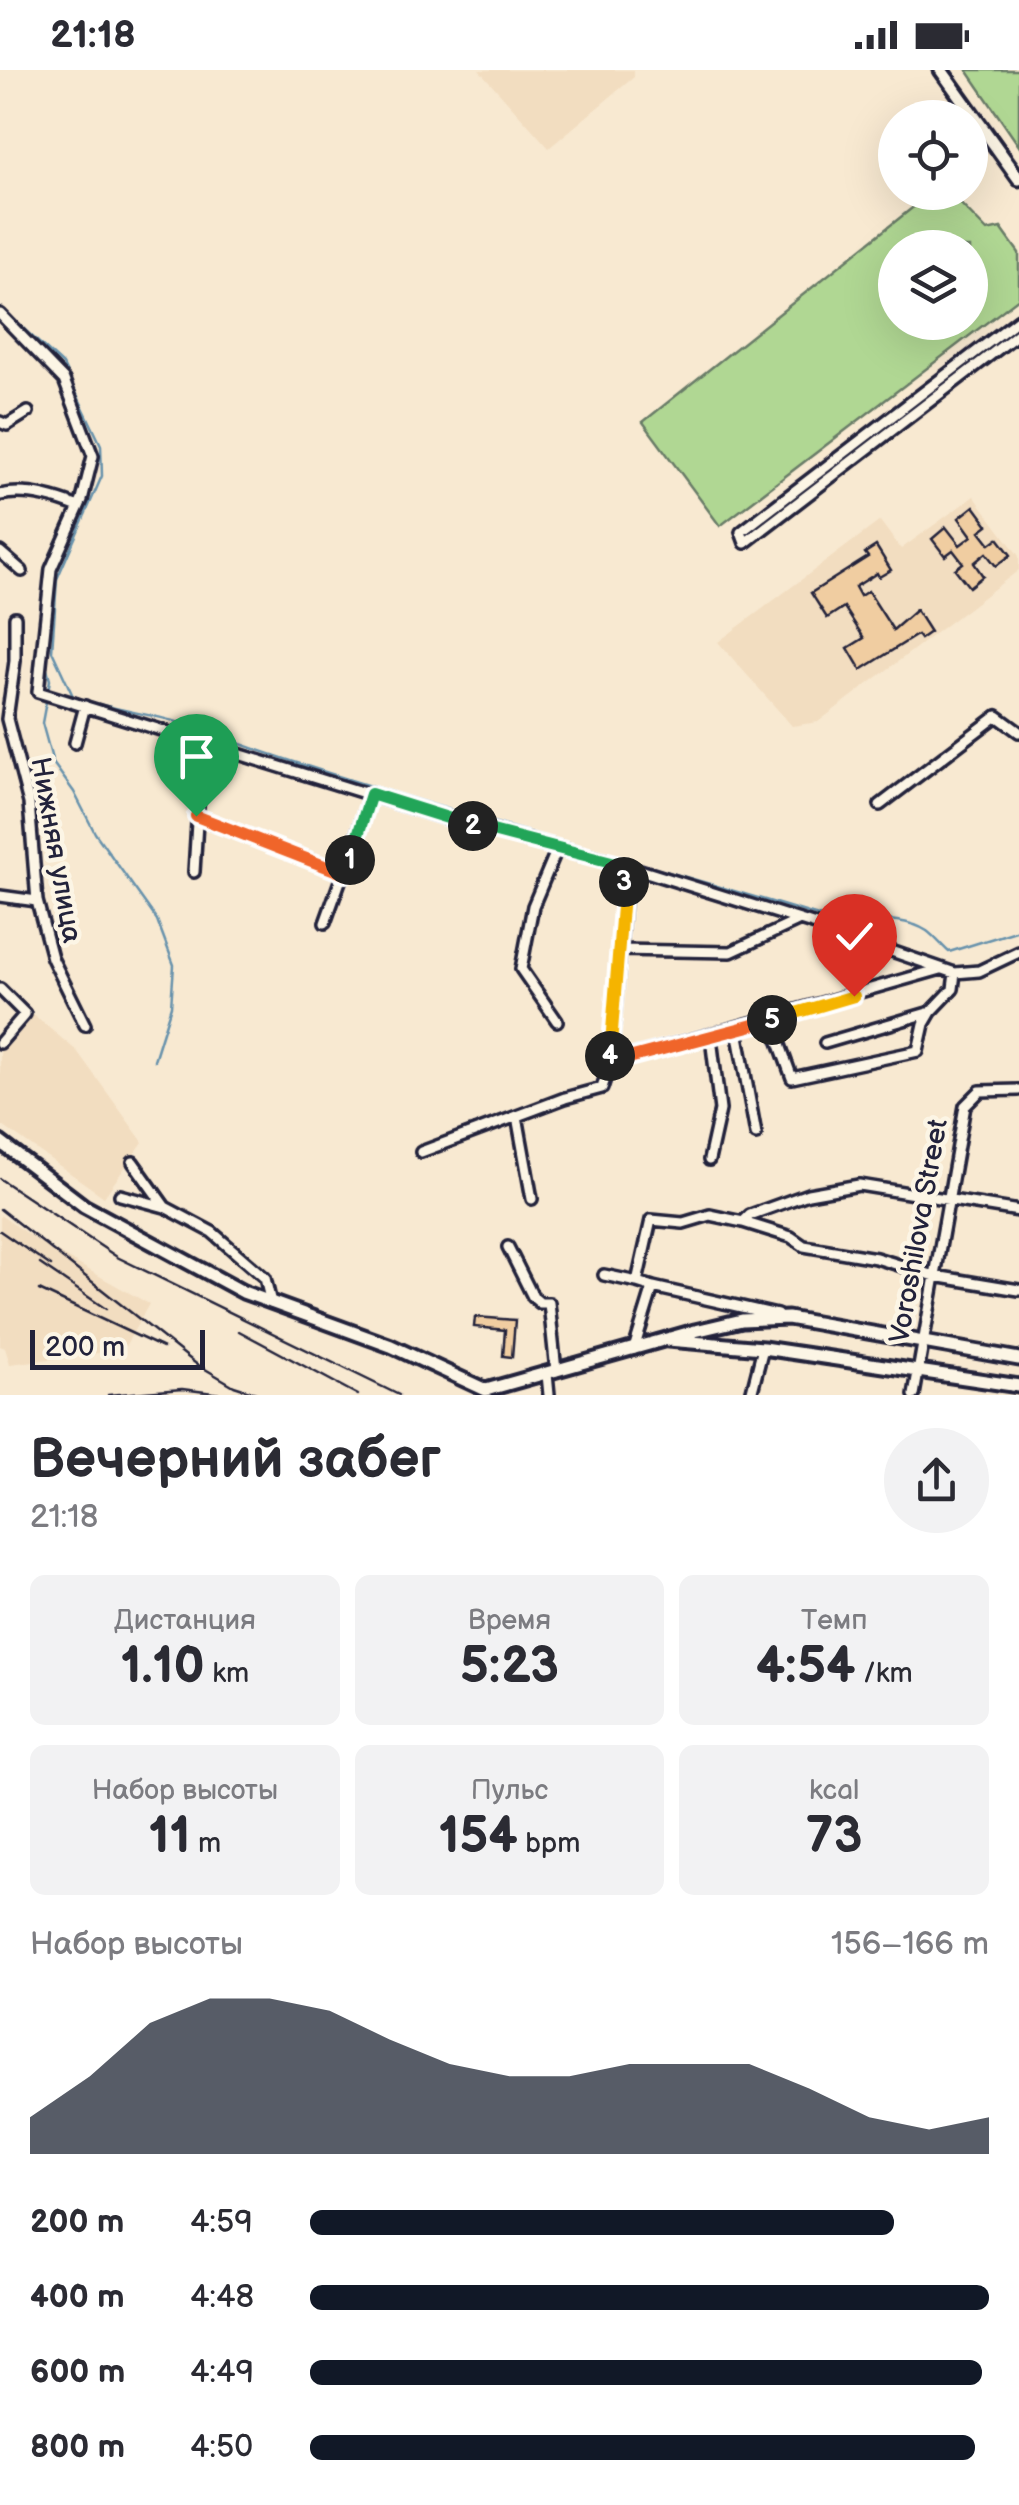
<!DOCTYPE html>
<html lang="ru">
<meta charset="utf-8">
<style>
body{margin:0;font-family:"Balsamiq Sans",sans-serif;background:#f2f2f3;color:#2b2b33;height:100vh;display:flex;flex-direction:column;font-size:38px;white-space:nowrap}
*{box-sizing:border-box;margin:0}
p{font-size:32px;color:#7c7c81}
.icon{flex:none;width:55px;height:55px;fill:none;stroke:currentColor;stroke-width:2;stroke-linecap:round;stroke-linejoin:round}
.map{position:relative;height:1325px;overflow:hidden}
.details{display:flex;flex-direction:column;background:#fff;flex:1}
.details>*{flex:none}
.tools{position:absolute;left:878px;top:30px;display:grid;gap:20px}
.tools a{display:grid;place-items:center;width:110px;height:110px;border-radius:50%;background:#fff;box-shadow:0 10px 40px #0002;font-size:50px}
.scale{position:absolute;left:30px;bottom:25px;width:175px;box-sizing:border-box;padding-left:10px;border:5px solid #22223b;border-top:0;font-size:28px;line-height:35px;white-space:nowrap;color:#22223b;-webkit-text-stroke:8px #fcf5e5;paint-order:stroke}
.pin{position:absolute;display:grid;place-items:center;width:85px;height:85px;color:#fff;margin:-102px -42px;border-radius:50% 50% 50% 0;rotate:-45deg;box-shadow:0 0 10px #0007}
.pin .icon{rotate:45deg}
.km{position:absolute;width:50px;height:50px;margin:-25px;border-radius:50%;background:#222;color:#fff;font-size:28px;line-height:50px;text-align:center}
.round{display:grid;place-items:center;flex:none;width:105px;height:105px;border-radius:52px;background:#f2f2f3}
.head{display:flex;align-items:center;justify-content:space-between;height:170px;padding:0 30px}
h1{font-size:55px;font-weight:700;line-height:75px}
.figures{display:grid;grid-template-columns:repeat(3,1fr);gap:15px;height:170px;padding:10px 30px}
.figures div{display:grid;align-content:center;border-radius:15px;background:#f2f2f3;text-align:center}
.figures b{font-size:50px;font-weight:700}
.figures small{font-size:28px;font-weight:400}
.figures p{font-size:28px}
.chart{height:280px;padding:20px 30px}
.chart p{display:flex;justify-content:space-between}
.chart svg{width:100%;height:180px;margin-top:10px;fill:#111827;opacity:.7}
ul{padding:0 30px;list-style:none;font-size:32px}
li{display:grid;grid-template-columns:160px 120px 1fr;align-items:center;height:75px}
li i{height:25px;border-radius:12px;background:#111827}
.status{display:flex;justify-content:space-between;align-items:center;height:70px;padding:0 50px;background:#fff;direction:ltr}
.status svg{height:28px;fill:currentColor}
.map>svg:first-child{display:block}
.built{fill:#f2ddc0}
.green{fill:#b0d793;stroke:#697c67;stroke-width:2.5;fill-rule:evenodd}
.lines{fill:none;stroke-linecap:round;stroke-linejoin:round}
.stream{stroke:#6892ac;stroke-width:2.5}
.building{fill:#f0cda1;stroke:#22223b;stroke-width:2.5}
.minor-casing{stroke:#22223b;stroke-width:16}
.major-casing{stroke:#22223b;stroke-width:19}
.minor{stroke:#fcf5e5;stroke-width:9}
.major{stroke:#fcf5e5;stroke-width:11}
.rail{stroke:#22223b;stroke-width:2.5}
.split-1-casing{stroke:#fff;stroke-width:20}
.split-2-casing{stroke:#fff;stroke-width:20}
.split-3-casing{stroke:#fff;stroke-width:20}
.split-4-casing{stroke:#fff;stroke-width:20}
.split-5-casing{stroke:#fff;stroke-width:20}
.split-6-casing{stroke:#fff;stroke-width:20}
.split-1{stroke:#f0652b;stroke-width:12}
.split-2{stroke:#22a559;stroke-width:12}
.split-3{stroke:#22a559;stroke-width:12}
.split-4{stroke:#f5b400;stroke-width:12}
.split-5{stroke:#f0652b;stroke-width:12}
.split-6{stroke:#f5b400;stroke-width:12}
.labels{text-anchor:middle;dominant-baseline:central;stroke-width:9;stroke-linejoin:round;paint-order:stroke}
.street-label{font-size:28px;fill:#22223b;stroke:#fcf5e5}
</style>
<div class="status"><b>21:18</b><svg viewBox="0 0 49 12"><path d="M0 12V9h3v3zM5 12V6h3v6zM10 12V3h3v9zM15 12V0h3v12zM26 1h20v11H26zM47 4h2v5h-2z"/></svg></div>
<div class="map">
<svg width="1019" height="1325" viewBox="0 0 1019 1325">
<rect width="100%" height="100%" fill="#f8e9d1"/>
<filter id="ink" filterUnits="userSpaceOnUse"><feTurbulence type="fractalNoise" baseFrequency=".01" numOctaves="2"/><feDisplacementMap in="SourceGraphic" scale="20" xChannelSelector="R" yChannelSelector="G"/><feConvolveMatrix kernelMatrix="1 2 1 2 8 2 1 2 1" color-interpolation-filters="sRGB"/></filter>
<g filter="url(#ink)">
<path class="built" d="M 479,0 L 634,0 L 634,7 L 549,78 Z
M 974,426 L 1019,486 L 1019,500 L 818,652 L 792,656 L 718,572 L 880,451 L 901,479 Z
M 31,943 L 77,981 L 143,1072 L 104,1127 L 0,1054 L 0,976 Z
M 0,1145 L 39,1172 L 149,1234 L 123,1280 L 10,1294 L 5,1278 L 0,1276 Z"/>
<path class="green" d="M 967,0 L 1019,0 L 1019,76 Z
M 931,123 L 950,123 L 987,161 L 1001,158 L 1019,183 L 1019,228 L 720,456 L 643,352 ZM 895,178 L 970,178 L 970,252 L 895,252 Z"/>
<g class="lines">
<path class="stream" d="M 0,237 L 63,295 L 101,375 L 102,406 L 57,509 L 52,581 L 73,626 C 106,640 154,643 190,656 C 395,731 607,781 815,845 C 849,856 896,841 927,861 C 935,867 942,876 949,882 L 1019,860
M 45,592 L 50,610 L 42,653 L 53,693 L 74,722 L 95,763 L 157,850 L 174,895 L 171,936 L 154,990"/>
</g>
<path class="building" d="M 974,436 L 988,455 L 980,461 L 990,474 L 998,468 L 1011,485 L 996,496 L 986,483 L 974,493 L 983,506 L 969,517 L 955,499 L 963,493 L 953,480 L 945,486 L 932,469 L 946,457 L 960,475 L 972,466 L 959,448 Z
M 876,476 L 891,500 L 879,507 L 877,503 L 855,517 L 860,526 L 868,521 L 893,560 L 916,540 L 930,562 L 920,569 L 917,565 L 861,600 L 848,578 L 864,568 L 844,537 L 827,548 L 811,523 L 868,487 L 865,483 Z
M 475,1247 L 515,1250 L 512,1287 L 503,1286 L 505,1260 L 474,1257 Z"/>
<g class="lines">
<defs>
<path id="minor" d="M 0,244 L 64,310 L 93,386 L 82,430 L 51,499 L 38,622 L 455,751 L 627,796 L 822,857 L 955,903 L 979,901 L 1019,882
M 0,352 L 7,355 L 28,342
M 0,425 C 25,419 53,427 76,436
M 745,473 L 741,462 L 1019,249
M 745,473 L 1019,263
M 0,482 L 22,501
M 15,547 L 15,591 L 7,649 L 29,733 L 37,831 L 52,888 L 85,955
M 75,673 L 85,636
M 880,735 L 997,646 L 1019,662
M 196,746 L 345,804
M 557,779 L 533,836 L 521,899 L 557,951
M 194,802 L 202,670
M 0,826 L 37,831
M 325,853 L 371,725
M 618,880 L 731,882 L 800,850
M 0,919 L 25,944 L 0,973
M 771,950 L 792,1008 L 918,981 L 924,954 L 931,942
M 737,960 L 756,1064
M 825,973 L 931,942 L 953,919 L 955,903
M 610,993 L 627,796
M 517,1046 L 532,1129
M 421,1082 L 565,1028 L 602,1018 L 610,993 L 941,899
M 709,1090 L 720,1040 L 711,968
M 133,1092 L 165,1137
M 120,1125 L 165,1137 L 212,1162 L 265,1208 L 271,1233
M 743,1152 L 791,1167 L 804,1176 L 876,1188 L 935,1206 L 1019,1220
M 508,1177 L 533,1227 L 540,1233 L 549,1233 L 556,1301
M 604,1205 L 637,1212
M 653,1217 L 777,1245
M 634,1279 L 653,1217 L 637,1212 L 651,1150 L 683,1153 L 710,1145 L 743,1152 L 750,1145 L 808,1124 L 859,1115 L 1019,1141
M 547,1304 L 549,1325
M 751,1325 L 763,1278
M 914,1325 L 965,1036 L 980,1021 L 1019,1020"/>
<path id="major" d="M 941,0 L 1019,109
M 0,1072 L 84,1136 L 243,1222 L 391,1276 L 486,1320 L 695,1261 L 742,1250 L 788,1248 L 1019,1289
M 668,1270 L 763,1278 L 1019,1316"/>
</defs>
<use href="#minor" class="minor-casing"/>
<use href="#major" class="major-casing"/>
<use href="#minor" class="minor"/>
<use href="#major" class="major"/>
<path class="rail" d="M 0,1109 L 117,1187 L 399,1325
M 0,1139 L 195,1293 L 234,1316 L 262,1325
M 0,1161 L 51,1196
M 40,1194 L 106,1239
M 39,1220 L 163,1278
M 239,1261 L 358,1325
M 108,1325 L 182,1319 L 229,1325"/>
</g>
</g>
<g class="lines" filter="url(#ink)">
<defs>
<path id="split-1" d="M 196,746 L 345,804 L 350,790"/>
<path id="split-2" d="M 350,790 L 371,724 L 473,756"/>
<path id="split-3" d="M 473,756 L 627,796 L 624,812"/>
<path id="split-4" d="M 610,986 L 624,812"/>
<path id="split-5" d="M 610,986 L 610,993 L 772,950"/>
<path id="split-6" d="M 772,950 L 854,926"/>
</defs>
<use href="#split-1" class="split-1-casing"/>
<use href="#split-2" class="split-2-casing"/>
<use href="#split-3" class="split-3-casing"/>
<use href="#split-4" class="split-4-casing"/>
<use href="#split-5" class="split-5-casing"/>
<use href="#split-6" class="split-6-casing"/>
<use href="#split-1" class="split-1"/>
<use href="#split-2" class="split-2"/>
<use href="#split-3" class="split-3"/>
<use href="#split-4" class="split-4"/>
<use href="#split-5" class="split-5"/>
<use href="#split-6" class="split-6"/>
</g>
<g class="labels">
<g class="street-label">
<text transform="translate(56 780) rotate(80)">Нижняя улица</text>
<text transform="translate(919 1161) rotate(-80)">Voroshilova Street</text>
</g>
</g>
</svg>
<div class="tools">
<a><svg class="icon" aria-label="locate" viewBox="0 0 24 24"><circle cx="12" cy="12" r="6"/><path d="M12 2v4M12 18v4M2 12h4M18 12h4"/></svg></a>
<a><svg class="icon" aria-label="layers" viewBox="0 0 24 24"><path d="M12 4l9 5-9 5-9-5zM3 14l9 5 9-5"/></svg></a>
</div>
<div class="scale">200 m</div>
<div class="pin" style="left:196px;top:746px;background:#1e9e55"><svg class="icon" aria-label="arrive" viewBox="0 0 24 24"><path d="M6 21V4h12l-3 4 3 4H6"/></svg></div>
<div class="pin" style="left:854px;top:926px;background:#d93025"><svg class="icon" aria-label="check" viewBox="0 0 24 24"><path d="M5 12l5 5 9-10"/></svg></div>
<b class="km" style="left:350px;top:790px">1</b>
<b class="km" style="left:473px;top:756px">2</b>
<b class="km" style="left:624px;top:812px">3</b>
<b class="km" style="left:610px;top:986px">4</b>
<b class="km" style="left:772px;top:950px">5</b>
</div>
<section class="details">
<div class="head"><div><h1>Вечерний забег</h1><p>21:18</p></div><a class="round"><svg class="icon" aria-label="share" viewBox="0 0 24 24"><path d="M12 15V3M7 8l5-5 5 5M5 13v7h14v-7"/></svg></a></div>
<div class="figures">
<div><p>Дистанция</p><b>1.10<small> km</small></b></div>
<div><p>Время</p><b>5:23</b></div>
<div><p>Темп</p><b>4:54<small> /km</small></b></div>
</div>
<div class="figures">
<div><p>Набор высоты</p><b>11<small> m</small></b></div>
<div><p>Пульс</p><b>154<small> bpm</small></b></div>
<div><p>kcal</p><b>73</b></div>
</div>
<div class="chart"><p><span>Набор высоты</span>156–166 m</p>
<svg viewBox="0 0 160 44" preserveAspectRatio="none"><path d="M0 44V35L10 25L20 12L30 6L40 6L50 9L60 16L70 22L80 25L90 25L100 22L110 22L120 22L130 28L140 35L150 38L160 35V44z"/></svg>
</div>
<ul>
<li><b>200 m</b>4:59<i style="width:86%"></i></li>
<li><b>400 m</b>4:48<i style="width:100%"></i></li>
<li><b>600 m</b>4:49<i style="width:99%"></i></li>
<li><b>800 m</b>4:50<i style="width:98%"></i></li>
</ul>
</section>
